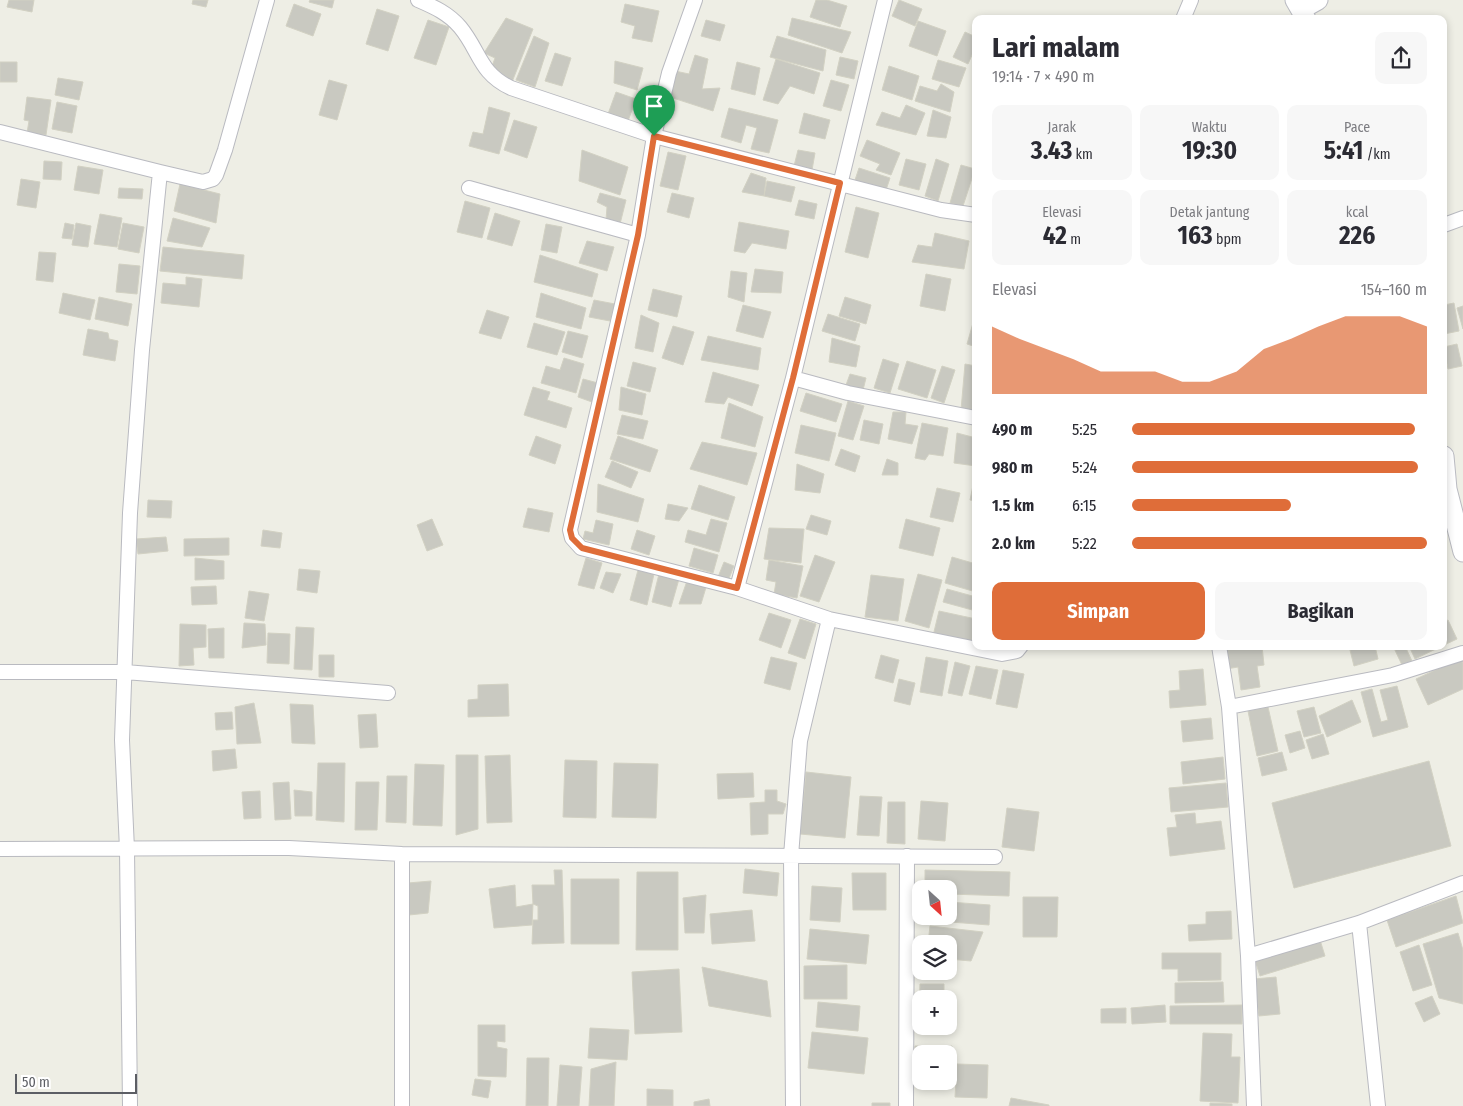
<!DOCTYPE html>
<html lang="id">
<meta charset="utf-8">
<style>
body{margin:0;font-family:"Fira Sans Condensed",sans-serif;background:#f7f7f7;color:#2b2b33;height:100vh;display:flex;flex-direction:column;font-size:19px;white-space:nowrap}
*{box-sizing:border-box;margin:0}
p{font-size:16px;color:#7c7c81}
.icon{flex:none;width:28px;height:28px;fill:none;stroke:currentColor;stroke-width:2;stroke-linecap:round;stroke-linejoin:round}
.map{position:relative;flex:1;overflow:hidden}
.drawer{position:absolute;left:972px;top:15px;width:475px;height:635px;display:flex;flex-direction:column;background:#fff;border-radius:10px;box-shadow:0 2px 8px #0003}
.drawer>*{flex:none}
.needle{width:32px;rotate:153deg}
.controls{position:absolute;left:912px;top:880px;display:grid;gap:10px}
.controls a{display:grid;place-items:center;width:45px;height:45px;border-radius:10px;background:#fff;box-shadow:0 2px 8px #0003;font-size:25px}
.scale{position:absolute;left:15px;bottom:12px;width:122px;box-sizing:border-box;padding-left:5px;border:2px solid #5c5e64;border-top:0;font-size:14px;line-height:18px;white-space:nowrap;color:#5c5e64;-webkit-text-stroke:4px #fff;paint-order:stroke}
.pin{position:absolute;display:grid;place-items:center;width:42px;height:42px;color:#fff;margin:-51px -21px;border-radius:50% 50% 50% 0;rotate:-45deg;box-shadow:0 0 5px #0007}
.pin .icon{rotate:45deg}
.round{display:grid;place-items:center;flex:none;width:52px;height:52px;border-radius:10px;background:#f7f7f7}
.headline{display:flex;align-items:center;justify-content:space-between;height:85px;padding:0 20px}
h1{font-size:28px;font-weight:700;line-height:38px}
.figures{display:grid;grid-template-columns:repeat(3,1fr);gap:8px;height:85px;padding:5px 20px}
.figures div{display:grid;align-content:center;border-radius:10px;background:#f7f7f7;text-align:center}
.figures b{font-size:25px;font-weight:700}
.figures small{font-size:14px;font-weight:400}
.figures p{font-size:14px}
.chart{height:140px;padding:10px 20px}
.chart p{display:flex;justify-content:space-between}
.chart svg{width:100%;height:90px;margin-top:5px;fill:#df6d39;opacity:.7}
.action{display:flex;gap:10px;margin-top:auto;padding:10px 20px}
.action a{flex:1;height:58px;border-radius:10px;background:#df6d39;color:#fff;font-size:20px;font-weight:700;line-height:58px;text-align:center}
.action a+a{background:#f7f7f7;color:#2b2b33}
ul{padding:0 20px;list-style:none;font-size:16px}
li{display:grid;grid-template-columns:80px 60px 1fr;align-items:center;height:38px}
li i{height:12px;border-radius:6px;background:#df6d39}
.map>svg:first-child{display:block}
.building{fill:#c9c9c1;stroke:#d2d1c3}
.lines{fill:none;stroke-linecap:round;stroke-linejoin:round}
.street-casing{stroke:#b9bac0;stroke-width:16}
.secondary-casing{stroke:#babbc2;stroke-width:21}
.street{stroke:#fff;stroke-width:14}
.secondary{stroke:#fff;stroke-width:19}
.route-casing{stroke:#fff;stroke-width:10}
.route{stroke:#df6d39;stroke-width:6}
</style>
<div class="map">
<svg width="1463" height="1106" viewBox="0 0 1463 1106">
<rect width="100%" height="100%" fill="#eeeee5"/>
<path class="building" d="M 9,0 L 34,0 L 32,12 L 7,7 Z
M 193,0 L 208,0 L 206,7 L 192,4 Z
M 310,0 L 334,0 L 332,8 L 309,2 Z
M 816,0 L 827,0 L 847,6 L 840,27 L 810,17 Z
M 899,0 L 922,9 L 915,26 L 892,16 Z
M 294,4 L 321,14 L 313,36 L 286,26 Z
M 625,4 L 659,11 L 652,42 L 632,38 L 635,26 L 621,22 Z
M 377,9 L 399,16 L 388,51 L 366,44 Z
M 506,18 L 533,29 L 512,82 L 491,69 L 495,58 L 484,53 Z
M 792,18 L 851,32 L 842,53 L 788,35 Z
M 428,20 L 449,27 L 436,65 L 414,58 Z
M 706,20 L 725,25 L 720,41 L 701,36 Z
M 918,21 L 946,31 L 937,56 L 909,46 Z
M 965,32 L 976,37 L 976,46 L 968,64 L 953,57 Z
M 534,36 L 549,43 L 535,87 L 516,80 Z
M 777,36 L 826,50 L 823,71 L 770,57 Z
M 555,53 L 571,58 L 562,86 L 545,81 Z
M 695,55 L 708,59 L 702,89 L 720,88 L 713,111 L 670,97 L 675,71 L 689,74 Z
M 840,57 L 858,61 L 854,79 L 836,75 Z
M 776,59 L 820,73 L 814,94 L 790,86 L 778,104 L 763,100 Z
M 938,60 L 966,68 L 959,87 L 932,79 Z
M 615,61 L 643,68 L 637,90 L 614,83 Z
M 0,62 L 17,62 L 17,82 L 0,82 Z
M 737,62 L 760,68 L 755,95 L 731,89 Z
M 889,66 L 919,76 L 912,100 L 882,90 Z
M 58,78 L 83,82 L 79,100 L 55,95 Z
M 329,80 L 347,85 L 337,120 L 319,115 Z
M 831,80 L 849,85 L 841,111 L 823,106 Z
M 941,84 L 954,92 L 950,112 L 915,101 L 920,86 L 937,91 Z
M 616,92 L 636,99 L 628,121 L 608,114 Z
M 27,97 L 51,100 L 46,135 L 27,133 L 29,121 L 24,120 Z
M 57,102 L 77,106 L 72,133 L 52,129 Z
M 906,105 L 925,113 L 916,135 L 876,125 L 882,112 L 900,118 Z
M 489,107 L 510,113 L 499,154 L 469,146 L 473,132 L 483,134 Z
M 729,108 L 778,120 L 769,153 L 751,149 L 757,128 L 746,125 L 741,143 L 721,137 Z
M 933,110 L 951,117 L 946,138 L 927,136 Z
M 804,113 L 830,120 L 825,139 L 799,133 Z
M 514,120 L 537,127 L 527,158 L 504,150 Z
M 867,140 L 900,153 L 891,175 L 876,170 L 880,164 L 860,156 Z
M 582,150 L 628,167 L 620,195 L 579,181 Z
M 798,150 L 815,153 L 812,170 L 794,166 Z
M 668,152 L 686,156 L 678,190 L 660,186 Z
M 906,159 L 926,164 L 919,190 L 899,185 Z
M 936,159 L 949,164 L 938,201 L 925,196 Z
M 44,161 L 62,162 L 61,180 L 43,179 Z
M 961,165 L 975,169 L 963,206 L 950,203 Z
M 78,166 L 103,170 L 99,194 L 74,190 Z
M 859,168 L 890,178 L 885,193 L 854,183 Z
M 751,173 L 766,178 L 764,196 L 742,192 Z
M 21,179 L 40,182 L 36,208 L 17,205 Z
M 767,181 L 795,187 L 791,202 L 764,196 Z
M 180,184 L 220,194 L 216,223 L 174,211 Z
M 119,188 L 143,189 L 142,199 L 118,198 Z
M 600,193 L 626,200 L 620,224 L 606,220 L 607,207 L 597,202 Z
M 672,193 L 694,198 L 689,218 L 667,212 Z
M 799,200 L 817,204 L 814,219 L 795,215 Z
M 465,201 L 490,208 L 482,238 L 457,232 Z
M 856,207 L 879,213 L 868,258 L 845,252 Z
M 495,213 L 520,221 L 512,246 L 487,239 Z
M 100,214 L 122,218 L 117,247 L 94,244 Z
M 173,218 L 210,228 L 202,247 L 167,241 Z
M 739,222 L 789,231 L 786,249 L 752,243 L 745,253 L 734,251 Z
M 65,223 L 74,225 L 72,239 L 62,238 Z
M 76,223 L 91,226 L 88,247 L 72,245 Z
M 123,223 L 144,227 L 139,253 L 118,249 Z
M 546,224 L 562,227 L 557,253 L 541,250 Z
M 935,233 L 969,241 L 964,269 L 912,262 L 918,245 L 932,247 Z
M 587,241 L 614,247 L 607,271 L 579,263 Z
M 163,247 L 244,255 L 242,279 L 160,271 Z
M 39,252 L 56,253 L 53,282 L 36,280 Z
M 540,255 L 598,274 L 592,297 L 534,282 Z
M 119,264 L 140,266 L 137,294 L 116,292 Z
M 755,269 L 783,272 L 781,293 L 751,292 Z
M 731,271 L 747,273 L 744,302 L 728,297 Z
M 926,274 L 951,279 L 945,311 L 920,306 Z
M 186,277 L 202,279 L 199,307 L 161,303 L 163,283 L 186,285 Z
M 653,289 L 682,296 L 677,317 L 648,310 Z
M 63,293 L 95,300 L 90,320 L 59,313 Z
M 541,293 L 586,308 L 581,329 L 536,317 Z
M 99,297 L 132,304 L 128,326 L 95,319 Z
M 845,297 L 871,305 L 866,324 L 839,316 Z
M 594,300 L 615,304 L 610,321 L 589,317 Z
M 1454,303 L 1459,331 L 1444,334 L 1444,305 Z
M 743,305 L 771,312 L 763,338 L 736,331 Z
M 1463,306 L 1463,329 L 1457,308 Z
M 487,310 L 509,317 L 501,339 L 479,333 Z
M 828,314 L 860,324 L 855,341 L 822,331 Z
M 641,315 L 659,323 L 653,352 L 635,348 Z
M 975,316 L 976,317 L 976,347 L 967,344 Z
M 534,323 L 565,332 L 557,355 L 527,347 Z
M 673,326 L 694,332 L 683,365 L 662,358 Z
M 88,329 L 108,333 L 109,339 L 118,341 L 115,361 L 83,355 Z
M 568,331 L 588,336 L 582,358 L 562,352 Z
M 708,336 L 761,348 L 758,370 L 701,360 Z
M 832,338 L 860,346 L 856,367 L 829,362 Z
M 1457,344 L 1462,366 L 1448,369 L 1444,347 Z
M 564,358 L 584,364 L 576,393 L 541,383 L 546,366 L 560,370 Z
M 883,359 L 899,364 L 890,393 L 874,388 Z
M 907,361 L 936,370 L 927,398 L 898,389 Z
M 633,362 L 656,368 L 650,392 L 627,386 Z
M 965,364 L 976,366 L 976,410 L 961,410 Z
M 942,366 L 955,370 L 944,403 L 931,398 Z
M 713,372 L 759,385 L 752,406 L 728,397 L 724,404 L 705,402 Z
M 850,374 L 866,378 L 863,390 L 846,385 Z
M 583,379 L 598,383 L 592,402 L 578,397 Z
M 533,387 L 550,392 L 547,400 L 572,408 L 566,428 L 524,415 Z
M 621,387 L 646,394 L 642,415 L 619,410 Z
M 806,393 L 842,404 L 836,422 L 800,411 Z
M 848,401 L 864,406 L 853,440 L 838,436 Z
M 729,403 L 763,417 L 755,447 L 721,438 Z
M 893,412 L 906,412 L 905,424 L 918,426 L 912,444 L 888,439 Z
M 622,415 L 648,421 L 643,439 L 617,434 Z
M 864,420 L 883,424 L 879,444 L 860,440 Z
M 922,423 L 948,428 L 943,456 L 929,454 L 925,460 L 915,458 Z
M 801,425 L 836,433 L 829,461 L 795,453 Z
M 957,433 L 976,438 L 976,466 L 954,463 Z
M 536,436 L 561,445 L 555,464 L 529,455 Z
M 618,436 L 658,450 L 650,472 L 610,459 Z
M 702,442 L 757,453 L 747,485 L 690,469 Z
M 841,449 L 860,456 L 855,472 L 835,465 Z
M 887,459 L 898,463 L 898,475 L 882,475 Z
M 612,461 L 638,472 L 631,488 L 605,477 Z
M 797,464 L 824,474 L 820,493 L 795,490 Z
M 976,471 L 976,501 L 970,500 Z
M 598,484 L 644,499 L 638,522 L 597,512 Z
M 699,485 L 735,497 L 728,520 L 691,509 Z
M 937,488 L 960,493 L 953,522 L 930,517 Z
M 148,500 L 172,501 L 171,518 L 147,517 Z
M 668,504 L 688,508 L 679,521 L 665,519 Z
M 528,508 L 553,513 L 549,532 L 523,527 Z
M 811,515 L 831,521 L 827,535 L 806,529 Z
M 432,519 L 443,545 L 427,551 L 417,525 Z
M 711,519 L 727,523 L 719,552 L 685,542 L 688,530 L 706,535 Z
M 906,519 L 940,528 L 933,556 L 899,548 Z
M 596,520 L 613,524 L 609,545 L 583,539 L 585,531 L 593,533 Z
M 769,528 L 804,529 L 801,563 L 764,559 Z
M 263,530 L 282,533 L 280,548 L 261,546 Z
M 637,530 L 655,536 L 649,555 L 631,549 Z
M 166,537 L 168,551 L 138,554 L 136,539 Z
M 229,538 L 229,555 L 184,556 L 184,539 Z
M 694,548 L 718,555 L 713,573 L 689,566 Z
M 815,555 L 835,562 L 819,602 L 800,596 Z
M 952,557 L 976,564 L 976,592 L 945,583 Z
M 195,558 L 224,561 L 224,579 L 195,580 Z
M 586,558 L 602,563 L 594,589 L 578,585 Z
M 769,560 L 803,566 L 797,598 L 774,594 L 776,582 L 766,580 Z
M 724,562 L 734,566 L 728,581 L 718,577 Z
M 299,569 L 320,571 L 317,593 L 297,590 Z
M 638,570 L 654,574 L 647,605 L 630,600 Z
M 606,572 L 621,574 L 613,593 L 600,588 Z
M 659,574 L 679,579 L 671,607 L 652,602 Z
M 918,574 L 942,580 L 929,628 L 905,621 Z
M 871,575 L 904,579 L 898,621 L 865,617 Z
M 688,578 L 707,584 L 701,604 L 679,604 Z
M 216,586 L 217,604 L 192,605 L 191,587 Z
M 947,589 L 976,597 L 976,611 L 943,602 Z
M 249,591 L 269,594 L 264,621 L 245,618 Z
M 939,611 L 976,619 L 976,644 L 933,636 Z
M 769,613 L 791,620 L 781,648 L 759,640 Z
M 800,619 L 816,624 L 805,659 L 788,653 Z
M 1448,620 L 1457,639 L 1444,645 L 1444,622 Z
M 244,623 L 265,624 L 266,645 L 242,648 Z
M 180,624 L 206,625 L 206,647 L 193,648 L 194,665 L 179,666 Z
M 296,627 L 314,628 L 312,670 L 294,669 Z
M 224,628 L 224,658 L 209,658 L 208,629 Z
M 268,633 L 290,634 L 289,664 L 267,663 Z
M 1237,646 L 1262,646 L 1264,665 L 1257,666 L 1260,687 L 1241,690 L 1238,667 L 1226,669 L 1223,648 Z
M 1349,646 L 1375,646 L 1378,659 L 1354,666 Z
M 1393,646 L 1405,646 L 1412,661 L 1402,665 Z
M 1409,646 L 1442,646 L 1415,659 Z
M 319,655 L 334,655 L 334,677 L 319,677 Z
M 881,655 L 899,660 L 893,683 L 875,678 Z
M 771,657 L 797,663 L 790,690 L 764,683 Z
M 926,657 L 948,661 L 942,696 L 920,692 Z
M 1461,658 L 1463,663 L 1463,689 L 1428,705 L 1416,679 Z
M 955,662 L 970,666 L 962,696 L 948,693 Z
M 976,666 L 998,670 L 991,699 L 969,694 Z
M 1203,669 L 1206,705 L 1170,708 L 1169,691 L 1180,690 L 1179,671 Z
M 1003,670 L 1024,674 L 1017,708 L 996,704 Z
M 899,679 L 915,683 L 910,705 L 894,701 Z
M 508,684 L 509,716 L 468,717 L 468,700 L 478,699 L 478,685 Z
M 1397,686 L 1408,727 L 1373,737 L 1361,692 L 1372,689 L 1381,722 L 1388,720 L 1380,690 Z
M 1352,700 L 1361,722 L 1327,737 L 1319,716 Z
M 254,703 L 261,743 L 237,744 L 235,707 Z
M 290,704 L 313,705 L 315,744 L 292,743 Z
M 1268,707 L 1278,751 L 1257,756 L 1248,711 Z
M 1314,707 L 1321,733 L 1304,737 L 1297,711 Z
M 232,712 L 233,729 L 216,730 L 215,713 Z
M 376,714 L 378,747 L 360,748 L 358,715 Z
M 1211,718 L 1213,739 L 1183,742 L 1181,721 Z
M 1300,731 L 1305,748 L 1290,753 L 1285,735 Z
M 1323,734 L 1329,754 L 1312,759 L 1306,740 Z
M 235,749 L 237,768 L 213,771 L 212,751 Z
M 1282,752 L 1287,770 L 1262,776 L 1258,758 Z
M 456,755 L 478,755 L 478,829 L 456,835 Z
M 510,755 L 512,822 L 487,823 L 485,756 Z
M 1223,757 L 1225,779 L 1183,784 L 1181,762 Z
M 565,760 L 597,761 L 596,818 L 563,817 Z
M 1429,761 L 1451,846 L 1294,888 L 1272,803 Z
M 318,763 L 345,763 L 344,822 L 316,820 Z
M 614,763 L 658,764 L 656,818 L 612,817 Z
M 415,764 L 444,765 L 442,826 L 413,825 Z
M 806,772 L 851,777 L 845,838 L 800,834 Z
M 753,773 L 754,797 L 718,799 L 717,774 Z
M 387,776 L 407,776 L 406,823 L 386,822 Z
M 289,782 L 291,819 L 275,820 L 273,783 Z
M 356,782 L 379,782 L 377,830 L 355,830 Z
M 1226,783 L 1228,807 L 1171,812 L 1169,788 Z
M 294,790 L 312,792 L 312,816 L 295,816 Z
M 765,790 L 777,790 L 777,801 L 786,804 L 783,814 L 768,814 L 768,834 L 751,835 L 750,803 L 765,802 Z
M 260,791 L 261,818 L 244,819 L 242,792 Z
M 860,796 L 882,797 L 879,836 L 857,835 Z
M 921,801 L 948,803 L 945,841 L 918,839 Z
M 888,802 L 905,802 L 905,844 L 887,843 Z
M 1007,808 L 1039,812 L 1034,851 L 1002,847 Z
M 1195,813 L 1196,824 L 1221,821 L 1225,849 L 1170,856 L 1167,828 L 1177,827 L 1175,815 Z
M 745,869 L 779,873 L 777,896 L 743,893 Z
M 554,870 L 562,870 L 564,943 L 532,944 L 533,920 L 538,920 L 538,906 L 533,904 L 532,885 L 555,885 Z
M 925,870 L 1010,872 L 1009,896 L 949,894 L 949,889 L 925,889 Z
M 637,872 L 678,872 L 678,950 L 636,950 Z
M 852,873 L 886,873 L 886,910 L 853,910 Z
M 571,879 L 619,879 L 619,944 L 571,944 Z
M 431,881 L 428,913 L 409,915 L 408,883 Z
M 515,885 L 516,907 L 533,904 L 532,925 L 494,928 L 489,889 Z
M 812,886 L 842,888 L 840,922 L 810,920 Z
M 706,895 L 704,933 L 685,933 L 683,898 Z
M 1456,896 L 1463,923 L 1396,947 L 1387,920 Z
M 1023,897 L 1058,897 L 1057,937 L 1023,937 Z
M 949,902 L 990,905 L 989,925 L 938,921 L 938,916 L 949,916 Z
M 752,910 L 755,941 L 712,944 L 710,914 Z
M 1231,911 L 1232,939 L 1189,941 L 1188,925 L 1206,924 L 1206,912 Z
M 930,926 L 983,932 L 971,961 L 949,959 L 949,944 L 928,944 Z
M 810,929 L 869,935 L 866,964 L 807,959 Z
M 1458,933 L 1463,950 L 1463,1004 L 1439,998 L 1423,944 Z
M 1320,940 L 1325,956 L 1260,976 L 1255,960 Z
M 1419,945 L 1432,985 L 1413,991 L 1400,952 Z
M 1162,953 L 1221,953 L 1221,980 L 1178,981 L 1178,969 L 1162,969 Z
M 847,965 L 847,999 L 804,999 L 804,966 Z
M 702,967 L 767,981 L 771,1017 L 709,1006 Z
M 679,969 L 682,1032 L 635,1034 L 632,972 Z
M 1276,977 L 1280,1014 L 1259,1016 L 1254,979 Z
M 1223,982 L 1224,1002 L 1175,1003 L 1175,983 Z
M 920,984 L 944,984 L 944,999 L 921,999 L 921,1016 L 919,1016 Z
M 1432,996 L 1440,1014 L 1424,1022 L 1415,1003 Z
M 818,1002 L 860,1006 L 858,1031 L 816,1027 Z
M 1165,1005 L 1166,1022 L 1132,1024 L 1131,1008 Z
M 1242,1005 L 1242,1024 L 1170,1024 L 1170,1006 Z
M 1126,1008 L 1126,1023 L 1101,1023 L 1101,1009 Z
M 478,1025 L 505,1025 L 505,1042 L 497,1041 L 497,1047 L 507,1049 L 506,1077 L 478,1076 Z
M 590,1028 L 629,1030 L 627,1060 L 588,1058 Z
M 812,1032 L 868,1038 L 864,1074 L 808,1068 Z
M 1203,1033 L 1232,1034 L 1231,1057 L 1240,1057 L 1238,1103 L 1200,1101 Z
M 915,1046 L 952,1046 L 952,1080 L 949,1080 L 949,1054 L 921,1054 L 921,1080 L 915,1080 Z
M 527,1058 L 549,1058 L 548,1106 L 526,1106 Z
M 616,1062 L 614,1106 L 589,1106 L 591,1069 Z
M 957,1064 L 988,1065 L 987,1098 L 955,1097 Z
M 560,1065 L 582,1067 L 579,1106 L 557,1106 Z
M 475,1079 L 491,1081 L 488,1098 L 472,1095 Z
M 647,1089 L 673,1090 L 673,1106 L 647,1106 Z
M 1011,1098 L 1049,1105 L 1049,1106 L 1009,1106 Z
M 709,1099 L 710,1106 L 694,1106 L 694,1102 Z
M 872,1103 L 890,1103 L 890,1106 L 872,1106 Z
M 1210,1103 L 1232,1104 L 1232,1106 L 1210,1106 Z"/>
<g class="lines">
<defs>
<path id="street" d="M 418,0 C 434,7 448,13 460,27 C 480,51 479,73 511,88 L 654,136 L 941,210 L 976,215
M 695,0 L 669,73 L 654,136 L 638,235 L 570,530 L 572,538 L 581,548 L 737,588 L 829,619 L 1002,654 L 1017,651 L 1021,646
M 1183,19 L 1191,0
M 0,132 L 160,172 L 203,182 L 213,179 L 216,175 L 225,150 L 267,0
M 469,188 L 638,235
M 1444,225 L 1463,218
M 793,378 L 848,393 L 976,418
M 737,588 L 793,378 L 885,0
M 1219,646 L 1229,707 L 1248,956 L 1254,1106
M 0,672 L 125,672 L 388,693
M 1229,707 L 1393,675 L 1463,653
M 0,849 L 289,848 L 402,854 L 995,857
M 402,854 L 402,1106
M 1359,923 L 1378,1106
M 1248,956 L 1359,923 L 1463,883
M 130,1106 L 127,849 L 122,740 L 130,513 L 142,350 L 160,172
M 793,1106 L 791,856 L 800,741 L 829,619
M 906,1106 L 907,856"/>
<path id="secondary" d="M 1295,0 L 1306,19
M 1302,9 L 1318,0
M 1444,456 L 1447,489 L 1463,552"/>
</defs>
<use href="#street" class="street-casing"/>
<use href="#secondary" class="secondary-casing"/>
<use href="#street" class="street"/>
<use href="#secondary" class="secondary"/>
</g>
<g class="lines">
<defs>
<path id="route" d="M 654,136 L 840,183 L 793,378 L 737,588 L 582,548 L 572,538 L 570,530 L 638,235 Z"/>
</defs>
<use href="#route" class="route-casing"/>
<use href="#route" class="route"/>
</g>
</svg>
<div class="controls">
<a><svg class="needle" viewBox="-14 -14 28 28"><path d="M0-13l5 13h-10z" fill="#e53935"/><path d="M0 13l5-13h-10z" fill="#7c7c81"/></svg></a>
<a><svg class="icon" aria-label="layers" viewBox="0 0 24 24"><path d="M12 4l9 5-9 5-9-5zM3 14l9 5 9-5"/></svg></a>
<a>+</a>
<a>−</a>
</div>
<div class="scale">50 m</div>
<div class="pin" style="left:654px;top:136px;background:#1e9e55"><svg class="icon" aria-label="arrive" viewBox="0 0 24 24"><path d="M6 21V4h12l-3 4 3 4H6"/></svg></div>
<section class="drawer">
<div class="headline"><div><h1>Lari malam</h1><p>19:14 · 7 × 490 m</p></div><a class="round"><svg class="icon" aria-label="share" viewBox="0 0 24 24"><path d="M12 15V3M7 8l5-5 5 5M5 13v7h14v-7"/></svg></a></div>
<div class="figures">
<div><p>Jarak</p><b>3.43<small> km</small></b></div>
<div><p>Waktu</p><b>19:30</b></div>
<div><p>Pace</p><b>5:41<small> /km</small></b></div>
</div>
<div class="figures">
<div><p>Elevasi</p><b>42<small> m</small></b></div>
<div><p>Detak jantung</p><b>163<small> bpm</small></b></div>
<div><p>kcal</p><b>226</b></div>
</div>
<div class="chart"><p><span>Elevasi</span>154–160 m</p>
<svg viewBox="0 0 160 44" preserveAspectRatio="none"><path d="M0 44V11L10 17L20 22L30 27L40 33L50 33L60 33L70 38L80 38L90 33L100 22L110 17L120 11L130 6L140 6L150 6L160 11V44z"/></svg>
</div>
<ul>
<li><b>490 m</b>5:25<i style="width:96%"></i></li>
<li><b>980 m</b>5:24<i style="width:97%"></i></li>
<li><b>1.5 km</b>6:15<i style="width:54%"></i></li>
<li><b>2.0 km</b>5:22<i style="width:100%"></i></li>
</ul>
<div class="action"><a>Simpan</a><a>Bagikan</a></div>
</section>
</div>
